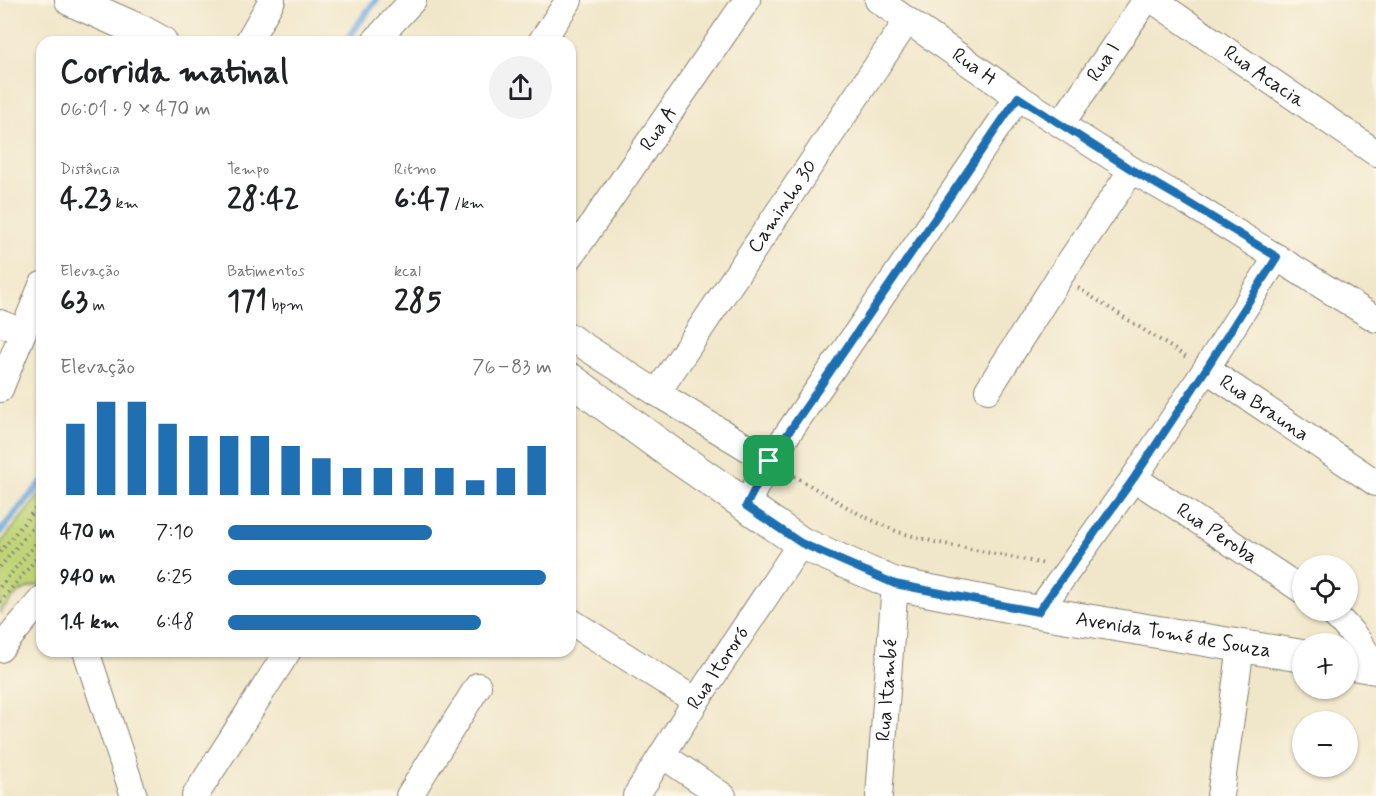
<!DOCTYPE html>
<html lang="pt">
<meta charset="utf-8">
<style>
body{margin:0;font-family:Mynerve,sans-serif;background:#f2f2f2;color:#202124;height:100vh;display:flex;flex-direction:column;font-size:22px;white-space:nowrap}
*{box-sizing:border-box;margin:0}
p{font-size:20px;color:#757577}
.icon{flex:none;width:33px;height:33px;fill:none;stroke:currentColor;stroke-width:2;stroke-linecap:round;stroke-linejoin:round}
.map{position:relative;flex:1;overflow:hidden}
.side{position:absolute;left:36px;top:36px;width:540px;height:621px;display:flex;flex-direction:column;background:#fff;border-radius:18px;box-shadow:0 2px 4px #0004}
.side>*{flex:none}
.fabs{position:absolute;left:1292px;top:555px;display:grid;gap:12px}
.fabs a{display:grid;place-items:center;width:66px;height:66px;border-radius:50%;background:#fff;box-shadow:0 2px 4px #0004;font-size:30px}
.pin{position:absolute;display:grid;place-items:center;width:51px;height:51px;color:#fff;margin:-26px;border-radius:12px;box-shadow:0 3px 9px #0006}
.round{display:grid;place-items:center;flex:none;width:63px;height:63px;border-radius:32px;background:#f2f2f2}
.headline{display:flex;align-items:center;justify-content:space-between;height:102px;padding:0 24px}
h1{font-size:33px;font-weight:800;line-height:45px}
.metrics{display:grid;grid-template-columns:repeat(3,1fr);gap:9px;height:102px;padding:6px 24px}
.metrics div{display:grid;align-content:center}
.metrics b{font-size:30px;font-weight:800}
.metrics small{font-size:16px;font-weight:400}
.metrics p{font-size:16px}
.chart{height:168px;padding:12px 24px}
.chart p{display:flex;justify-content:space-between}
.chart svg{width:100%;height:108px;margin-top:6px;stroke:#1f6fb2;stroke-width:6}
ul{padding:0 24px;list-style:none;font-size:20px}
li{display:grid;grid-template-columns:96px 72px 1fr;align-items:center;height:45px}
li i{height:15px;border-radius:8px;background:#1f6fb2}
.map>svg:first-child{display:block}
.green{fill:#bfd478;stroke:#6e784a;stroke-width:1.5}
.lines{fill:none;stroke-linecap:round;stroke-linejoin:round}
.stream{stroke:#6ba6db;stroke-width:7}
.minor-casing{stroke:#868172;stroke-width:28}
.tertiary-casing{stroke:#868172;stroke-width:34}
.path{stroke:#868172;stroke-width:4;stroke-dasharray:1.5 4.5;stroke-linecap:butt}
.minor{stroke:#fff;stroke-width:26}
.tertiary{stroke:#fff;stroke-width:32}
.route-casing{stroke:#fff;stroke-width:12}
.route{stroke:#1f6fb2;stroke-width:8}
.labels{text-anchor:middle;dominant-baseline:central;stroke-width:4.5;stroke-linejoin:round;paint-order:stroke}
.street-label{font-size:20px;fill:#1c1c1c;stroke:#fcf5e5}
</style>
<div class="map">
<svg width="1376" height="796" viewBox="0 0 1376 796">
<rect width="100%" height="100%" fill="#fcf5e5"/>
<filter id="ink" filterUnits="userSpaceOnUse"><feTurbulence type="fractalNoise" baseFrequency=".0167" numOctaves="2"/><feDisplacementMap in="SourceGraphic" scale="12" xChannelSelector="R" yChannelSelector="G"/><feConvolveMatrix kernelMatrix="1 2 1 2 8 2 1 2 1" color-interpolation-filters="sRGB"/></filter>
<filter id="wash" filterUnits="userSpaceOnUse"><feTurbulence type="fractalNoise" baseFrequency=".008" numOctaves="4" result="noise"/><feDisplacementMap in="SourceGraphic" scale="24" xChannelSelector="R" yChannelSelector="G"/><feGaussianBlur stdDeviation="1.35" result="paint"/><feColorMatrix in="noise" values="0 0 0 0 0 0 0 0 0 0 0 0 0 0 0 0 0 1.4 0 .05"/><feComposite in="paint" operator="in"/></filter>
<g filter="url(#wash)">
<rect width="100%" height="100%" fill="#f0e6c9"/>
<path class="green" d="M 42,492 L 42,585 C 22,586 12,598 0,613 L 0,544 Z"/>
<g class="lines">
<path class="stream" d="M 345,42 L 376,0
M 0,532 L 42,482"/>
</g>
</g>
<g filter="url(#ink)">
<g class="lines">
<defs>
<g id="minor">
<path id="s1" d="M 878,0 L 1018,97 L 1132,170 L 1192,205 L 1376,319"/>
<path id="s2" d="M 1153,0 L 1376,153"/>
<path d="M 248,42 L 272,0"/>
<path d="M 374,42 L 413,0"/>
<path d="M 541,42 L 569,0"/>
<path id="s3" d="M 1061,124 L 1146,0"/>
<path id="s4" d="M 570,257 L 747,0"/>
<path d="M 0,323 L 23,332"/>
<path d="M 570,337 L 657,393 L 769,461"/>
<path id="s5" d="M 1206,369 L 1376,483"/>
<path d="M 0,389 L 42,285"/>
<path d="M 988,390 L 1060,276 L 1132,170"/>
<path id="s6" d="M 657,393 L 907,21"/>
<path id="s7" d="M 1134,478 L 1302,590"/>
<path d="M 746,505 L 769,461 L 1018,97"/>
<path d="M 1329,610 C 1350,628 1362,645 1376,668"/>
<path d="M 1038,612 L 1134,478 L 1206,369 L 1277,257"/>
<path d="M 570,621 L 696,701"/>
<path d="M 0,649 L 42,599"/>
<path d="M 86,651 L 134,796"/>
<path d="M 662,755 L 723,796"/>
<path d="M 195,796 L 288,651"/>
<path d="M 409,796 L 478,686"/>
<path id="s8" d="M 636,796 L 696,701 L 801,543"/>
<path id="s9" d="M 879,796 L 895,584"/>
<path d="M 1220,796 L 1241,647"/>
</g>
<g id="tertiary">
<path d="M 71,0 L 143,32 L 161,42"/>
<path id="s10" d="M 570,379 L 668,451 L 801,543 L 895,584 L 1038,612 L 1302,656"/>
<path d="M 1347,663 L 1376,668"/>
</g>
</defs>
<use href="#minor" class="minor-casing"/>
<use href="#tertiary" class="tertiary-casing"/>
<path class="path" d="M 1078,288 L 1188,358
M 789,473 L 859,514 L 898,532 L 935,542 L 1045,564
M 0,552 L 42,501
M 0,567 L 42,516
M 0,587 L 42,536
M 0,602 L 42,552"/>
<use href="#minor" class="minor"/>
<use href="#tertiary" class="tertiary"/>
</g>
</g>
<g class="lines" filter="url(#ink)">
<defs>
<path id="route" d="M 1018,97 L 1132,170 L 1192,205 L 1277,257 L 1206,369 L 1134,478 L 1038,612 L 895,584 L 801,543 L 746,506 L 769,461 Z"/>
</defs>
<use href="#route" class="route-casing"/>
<use href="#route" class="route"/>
</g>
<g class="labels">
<g class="street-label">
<text stroke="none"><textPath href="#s3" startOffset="75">Rua I</textPath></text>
<text stroke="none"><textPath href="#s1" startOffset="117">Rua H</textPath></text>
<text stroke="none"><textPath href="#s2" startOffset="135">Rua Acacia</textPath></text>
<text stroke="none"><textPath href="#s4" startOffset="156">Rua A</textPath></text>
<text stroke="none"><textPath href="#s6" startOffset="225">Caminho 30</textPath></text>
<text stroke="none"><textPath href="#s5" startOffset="70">Rua Brauna</textPath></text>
<text stroke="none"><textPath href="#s7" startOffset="100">Rua Peroba</textPath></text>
<text stroke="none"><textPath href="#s10" startOffset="669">Avenida Tomé de Souza</textPath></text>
<text stroke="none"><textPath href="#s8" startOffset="152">Rua Itororó</textPath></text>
<text stroke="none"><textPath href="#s9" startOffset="106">Rua Itambé</textPath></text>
</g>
</g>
</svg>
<div class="fabs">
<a><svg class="icon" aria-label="locate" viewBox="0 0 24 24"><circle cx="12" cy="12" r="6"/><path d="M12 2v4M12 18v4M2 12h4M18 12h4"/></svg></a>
<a>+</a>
<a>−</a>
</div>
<div class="pin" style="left:769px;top:461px;background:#1e9e55"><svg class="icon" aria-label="arrive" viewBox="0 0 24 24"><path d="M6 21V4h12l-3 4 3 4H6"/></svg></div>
<section class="side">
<div class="headline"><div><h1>Corrida matinal</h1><p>06:01 · 9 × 470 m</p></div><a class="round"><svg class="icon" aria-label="share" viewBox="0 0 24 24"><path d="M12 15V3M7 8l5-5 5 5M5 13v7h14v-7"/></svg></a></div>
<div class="metrics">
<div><p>Distância</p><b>4.23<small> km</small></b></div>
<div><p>Tempo</p><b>28:42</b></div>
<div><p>Ritmo</p><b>6:47<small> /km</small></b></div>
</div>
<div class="metrics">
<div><p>Elevação</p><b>63<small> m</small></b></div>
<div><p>Batimentos</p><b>171<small> bpm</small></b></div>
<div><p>kcal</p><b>285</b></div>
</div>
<div class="chart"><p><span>Elevação</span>76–83 m</p>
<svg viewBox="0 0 160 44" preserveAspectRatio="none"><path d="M5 44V15M15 44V6M25 44V6M35 44V15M45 44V20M55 44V20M65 44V20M75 44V24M85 44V29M95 44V33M105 44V33M115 44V33M125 44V33M135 44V38M145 44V33M155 44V24"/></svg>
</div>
<ul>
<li><b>470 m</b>7:10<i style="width:63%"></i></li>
<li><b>940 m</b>6:25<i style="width:98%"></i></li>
<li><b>1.4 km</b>6:48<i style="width:78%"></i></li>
</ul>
</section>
</div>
